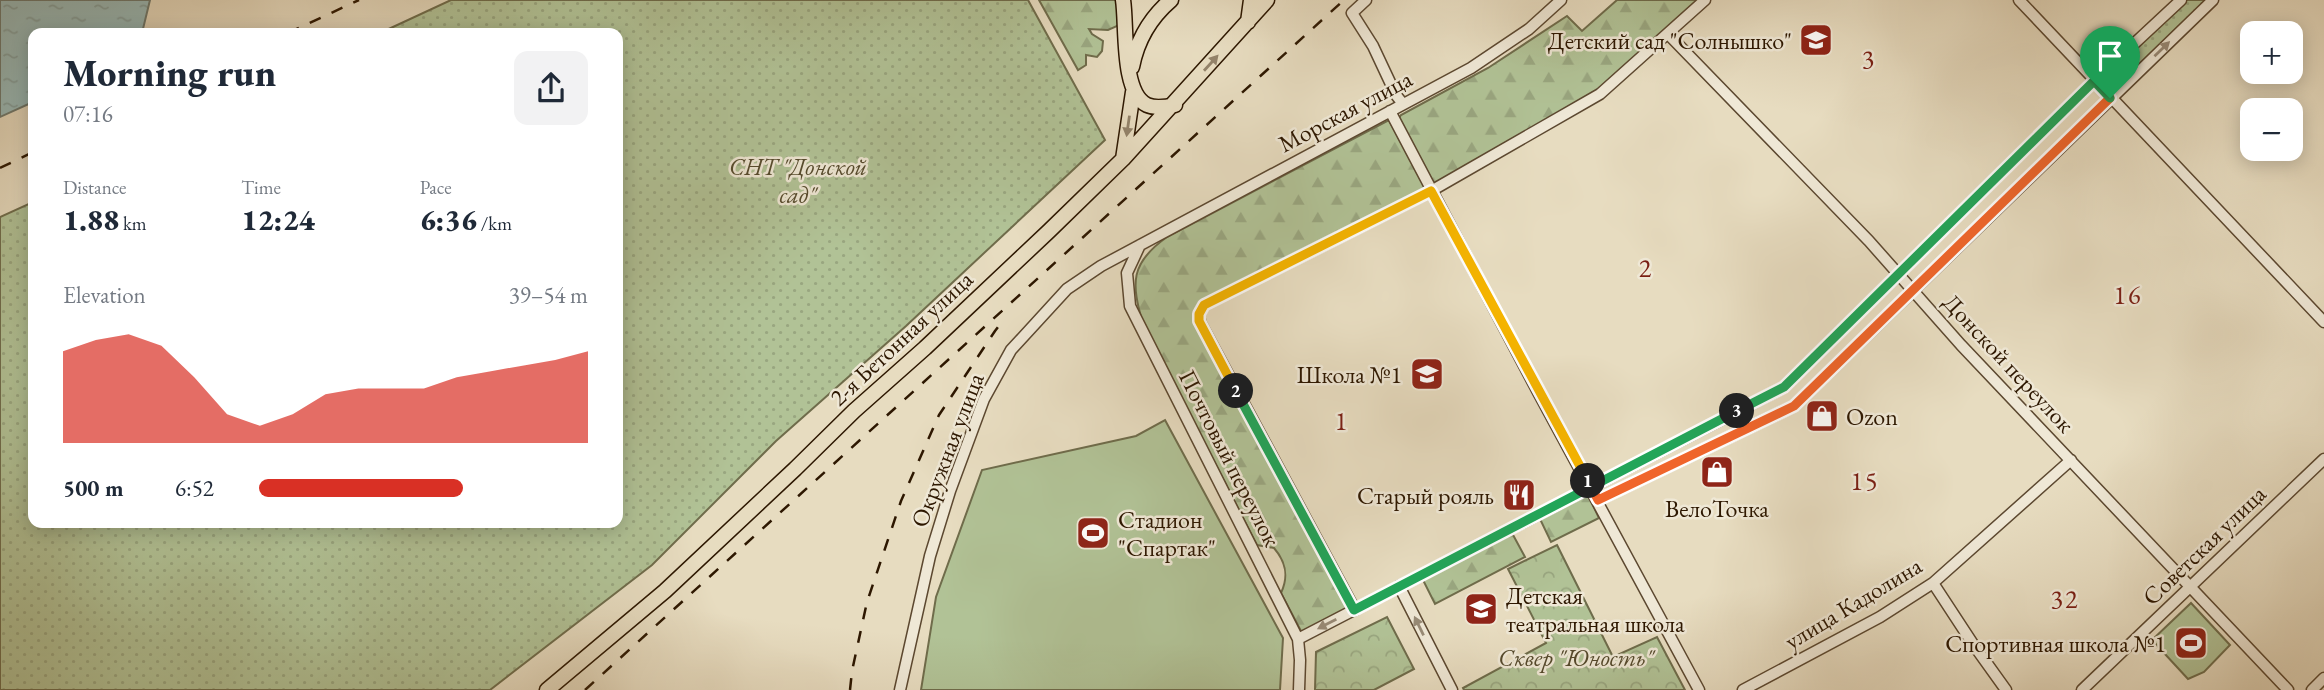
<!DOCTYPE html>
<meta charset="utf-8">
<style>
body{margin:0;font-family:"EB Garamond",serif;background:#f2f2f3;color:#1f2937;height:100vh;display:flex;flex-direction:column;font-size:26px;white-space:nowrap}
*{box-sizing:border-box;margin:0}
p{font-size:23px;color:#747a83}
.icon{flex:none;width:38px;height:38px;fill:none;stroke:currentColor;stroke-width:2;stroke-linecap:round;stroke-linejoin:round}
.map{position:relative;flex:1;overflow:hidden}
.drawer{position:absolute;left:28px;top:28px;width:595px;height:500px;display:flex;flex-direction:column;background:#fff;border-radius:14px;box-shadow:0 4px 18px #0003}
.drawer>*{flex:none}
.fabs{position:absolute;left:2240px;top:21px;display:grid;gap:14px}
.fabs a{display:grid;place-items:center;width:63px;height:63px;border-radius:14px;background:#fff;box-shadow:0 4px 18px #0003;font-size:35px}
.pin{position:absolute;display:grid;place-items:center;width:60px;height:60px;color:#fff;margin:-72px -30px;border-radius:50% 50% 50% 0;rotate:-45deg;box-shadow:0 0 7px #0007}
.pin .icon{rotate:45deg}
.km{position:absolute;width:35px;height:35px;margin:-18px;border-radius:50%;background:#222;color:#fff;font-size:19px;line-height:35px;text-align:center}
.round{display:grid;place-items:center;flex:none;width:74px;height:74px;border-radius:14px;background:#f2f2f3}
.summary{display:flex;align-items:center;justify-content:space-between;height:119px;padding:0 35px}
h1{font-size:38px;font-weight:800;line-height:52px}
.stats{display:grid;grid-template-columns:repeat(3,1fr);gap:10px;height:119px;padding:7px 35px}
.stats div{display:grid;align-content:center}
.stats b{font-size:30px;font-weight:800}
.stats small{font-size:19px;font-weight:400}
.stats p{font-size:19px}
.chart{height:196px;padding:14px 35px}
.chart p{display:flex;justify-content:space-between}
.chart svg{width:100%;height:126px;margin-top:7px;fill:#d93025;opacity:.7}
ul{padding:0 35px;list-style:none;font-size:23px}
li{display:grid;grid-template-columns:112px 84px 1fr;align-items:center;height:52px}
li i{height:18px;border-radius:9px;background:#d93025}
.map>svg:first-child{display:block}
.grass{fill:url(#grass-dots);stroke:#6f6c4b;stroke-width:2}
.forest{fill:url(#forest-firs);stroke:#6f6c4b;stroke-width:2}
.park{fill:url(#park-crowns);stroke:#6f6c4b;stroke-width:2}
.pitch{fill:#b1c296;stroke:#6f6c4b;stroke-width:2}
.water{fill:url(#water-ripples);stroke:#6d796f;stroke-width:2}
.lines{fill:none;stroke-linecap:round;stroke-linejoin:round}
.minor-casing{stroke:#5c4830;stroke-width:13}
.major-casing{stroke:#2d1700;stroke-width:17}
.minor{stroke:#efe8d6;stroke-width:10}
.major{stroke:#e7dcc0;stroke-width:14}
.rail{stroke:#2d1700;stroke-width:2.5;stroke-dasharray:12 12;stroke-linecap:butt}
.oneway{fill:#988a76}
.oneway2{fill:#93836a}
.split-1-casing{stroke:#fff;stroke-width:14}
.split-2-casing{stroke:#fff;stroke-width:14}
.split-3-casing{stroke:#fff;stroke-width:14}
.split-4-casing{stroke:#fff;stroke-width:14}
.split-1{stroke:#f0652b;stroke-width:9}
.split-2{stroke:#f5b400;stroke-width:9}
.split-3{stroke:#22a559;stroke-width:9}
.split-4{stroke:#22a559;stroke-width:9}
.labels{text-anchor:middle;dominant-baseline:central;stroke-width:5;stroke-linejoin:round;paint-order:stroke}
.poi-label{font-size:24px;fill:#2d1700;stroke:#efe8d6;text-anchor:end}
.street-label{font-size:24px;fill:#2d1700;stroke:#efe8d6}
.park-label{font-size:24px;font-style:italic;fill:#554a2d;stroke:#efe8d6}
.neighbourhood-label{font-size:26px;letter-spacing:2px;fill:#7a1f14;stroke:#efe8d6}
</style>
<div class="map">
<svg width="2324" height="690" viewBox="0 0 2324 690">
<defs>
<pattern id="grass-dots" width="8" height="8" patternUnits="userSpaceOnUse" patternTransform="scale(1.75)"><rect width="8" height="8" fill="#b1c296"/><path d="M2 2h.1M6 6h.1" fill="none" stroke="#99a680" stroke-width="1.8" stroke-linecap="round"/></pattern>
<pattern id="forest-firs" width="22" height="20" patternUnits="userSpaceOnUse" patternTransform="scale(1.75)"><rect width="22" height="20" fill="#b1c296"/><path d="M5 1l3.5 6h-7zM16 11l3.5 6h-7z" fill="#99a680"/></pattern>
<pattern id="park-crowns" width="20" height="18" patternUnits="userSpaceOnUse" patternTransform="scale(1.75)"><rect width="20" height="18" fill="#b1c296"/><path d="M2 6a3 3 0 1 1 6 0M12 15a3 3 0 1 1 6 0" fill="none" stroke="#99a680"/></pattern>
<pattern id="water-ripples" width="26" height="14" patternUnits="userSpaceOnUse" patternTransform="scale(1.75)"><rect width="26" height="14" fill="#98bab9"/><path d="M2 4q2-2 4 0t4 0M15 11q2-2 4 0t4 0" fill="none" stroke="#839f9d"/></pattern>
</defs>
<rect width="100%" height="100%" fill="#e7dcc0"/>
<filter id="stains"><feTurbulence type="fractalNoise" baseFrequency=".00286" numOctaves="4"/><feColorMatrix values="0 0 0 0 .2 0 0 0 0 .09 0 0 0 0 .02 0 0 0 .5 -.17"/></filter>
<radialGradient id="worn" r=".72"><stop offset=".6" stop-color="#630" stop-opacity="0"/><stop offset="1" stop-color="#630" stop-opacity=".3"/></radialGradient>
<path class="grass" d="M 451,0 L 1028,0 L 1105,140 L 906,326 L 776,441 L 652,565 L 490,690 L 0,690 L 0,217 L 33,202 L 33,523 L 618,523 L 618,33 L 380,33 Z
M 2184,0 L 2208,0 L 2116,87 L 2111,87 L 2105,80 L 2106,75 Z"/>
<path class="forest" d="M 1039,0 L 1121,0 L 1124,23 L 1108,30 L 1089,29 L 1092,34 L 1103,41 L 1102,51 L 1097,57 L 1086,55 L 1086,65 L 1078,70 Z
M 1617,0 L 1698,0 L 1598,96 L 1435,186 L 1399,118 L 1401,115 L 1488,68 L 1567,16 L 1582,31 Z
M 1389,120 L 1425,187 L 1424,191 L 1203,302 L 1196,321 L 1348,608 L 1302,633 L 1281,593 C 1289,576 1286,562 1274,548 L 1257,545 L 1143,324 C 1131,283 1130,263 1167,237 Z
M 1587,493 L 1599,518 L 1551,542 L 1540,519 Z
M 1512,533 L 1525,557 L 1435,604 L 1423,580 Z"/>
<path class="park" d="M 1557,545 L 1613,657 L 1657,637 L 1685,690 L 1464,690 L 1463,688 L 1546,643 L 1508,569 Z
M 1387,617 L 1414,669 L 1374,690 L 1315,690 L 1316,652 Z"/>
<path class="pitch" d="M 1165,420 L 1283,638 L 1280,690 L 921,690 L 936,597 L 982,470 L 1136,436 Z
M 2191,603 L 2230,645 L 2204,672 L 2188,679 L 2152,640 Z"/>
<path class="water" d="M 0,0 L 150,0 L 142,33 L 33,33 L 33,102 L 0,117 Z"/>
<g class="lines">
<defs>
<path id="minor" d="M 1366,0 L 1352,13 L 1373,46 L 1396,95 L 1403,104
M 2019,0 L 2324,322
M 1669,35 L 1869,241 L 1961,345 L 2288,690
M 1390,111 L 1539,394 L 1699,690
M 1140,245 L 1127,273 L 1130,306 L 1298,639 L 1300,660 L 1299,690
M 1598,500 L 1794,406 L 2213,0
M 1933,583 L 1973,644 L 2006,690
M 1399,586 L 1452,690
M 1355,610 L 1200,322 L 1199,314 L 1204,305 L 1431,191 L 1600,94 L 1705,0
M 1298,639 L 1784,387 L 2094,81 L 2181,0
M 900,690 L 930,556 L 950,491 L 984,399 L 1011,350 L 1067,289 L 1101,266 L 1471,68 L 1529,29 L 1561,0
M 1743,690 L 1880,617 L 1933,583 L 2071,460
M 2082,690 L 2324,459
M 2312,690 L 2324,678"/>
<path id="major" d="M 1123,0 C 1127,25 1121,93 1147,105 C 1156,109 1166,107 1175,105
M 1248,22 L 1251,0
M 1132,67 C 1137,41 1150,18 1171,0
M 1123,159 L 1133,92
M 547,690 L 665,591 L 795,469 L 854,411 L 925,348 L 1049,231 L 1123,159 L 1267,0"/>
</defs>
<use href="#minor" class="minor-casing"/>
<use href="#major" class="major-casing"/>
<use href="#minor" class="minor"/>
<use href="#major" class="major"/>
<path class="rail" d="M 288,33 L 359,0
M 0,168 L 33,152
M 585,690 L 1344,0
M 850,690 L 852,671 L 867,602 L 901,501 L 939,415 L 995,331 L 1004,319"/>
</g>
<defs><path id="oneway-solid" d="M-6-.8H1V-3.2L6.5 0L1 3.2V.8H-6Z" transform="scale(1.75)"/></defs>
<g class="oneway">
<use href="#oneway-solid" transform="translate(2162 49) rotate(-44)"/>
<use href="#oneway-solid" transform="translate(1327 624) rotate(153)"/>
<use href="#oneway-solid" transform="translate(1419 626) rotate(-116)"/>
</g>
<g class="oneway2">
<use href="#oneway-solid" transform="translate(1211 63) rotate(-48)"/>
<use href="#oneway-solid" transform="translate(1128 126) rotate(98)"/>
</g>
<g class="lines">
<defs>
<path id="split-1" d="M 1588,481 L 1598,500 L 1794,406 L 2110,98"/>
<path id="split-2" d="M 1236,391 L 1199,321 L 1199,314 L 1204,305 L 1431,191 L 1588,481"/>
<path id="split-3" d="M 1236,391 L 1354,610 L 1737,411"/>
<path id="split-4" d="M 1737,411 L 1784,387 L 2094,81 L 2110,98"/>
</defs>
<use href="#split-1" class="split-1-casing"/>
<use href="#split-2" class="split-2-casing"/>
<use href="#split-3" class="split-3-casing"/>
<use href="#split-4" class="split-4-casing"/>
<use href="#split-1" class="split-1"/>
<use href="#split-2" class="split-2"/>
<use href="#split-3" class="split-3"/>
<use href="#split-4" class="split-4"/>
</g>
<defs>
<symbol id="school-square" viewBox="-11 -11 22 22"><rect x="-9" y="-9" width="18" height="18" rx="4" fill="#8f2418" stroke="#efe8d6"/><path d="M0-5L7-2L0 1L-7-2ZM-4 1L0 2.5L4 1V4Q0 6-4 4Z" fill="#fff"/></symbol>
<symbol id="shop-square" viewBox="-11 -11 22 22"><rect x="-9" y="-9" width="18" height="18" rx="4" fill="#8f2418" stroke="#efe8d6"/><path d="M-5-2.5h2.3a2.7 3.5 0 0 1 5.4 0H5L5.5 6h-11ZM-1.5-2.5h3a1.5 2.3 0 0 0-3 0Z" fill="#fff"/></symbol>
<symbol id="restaurant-square" viewBox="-11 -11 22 22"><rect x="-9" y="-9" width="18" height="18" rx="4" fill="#8f2418" stroke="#efe8d6"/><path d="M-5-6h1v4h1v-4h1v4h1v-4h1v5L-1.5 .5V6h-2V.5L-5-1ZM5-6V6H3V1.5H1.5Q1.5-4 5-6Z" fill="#fff"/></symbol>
<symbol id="stadium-square" viewBox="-11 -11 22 22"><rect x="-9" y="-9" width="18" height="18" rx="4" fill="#8f2418" stroke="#efe8d6"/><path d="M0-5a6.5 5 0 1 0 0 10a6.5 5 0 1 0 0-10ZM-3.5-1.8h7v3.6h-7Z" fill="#fff"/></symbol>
</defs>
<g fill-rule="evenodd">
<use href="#school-square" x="1797" y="21" width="38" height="38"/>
<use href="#school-square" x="1408" y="355" width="38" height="38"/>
<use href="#shop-square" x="1803" y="397" width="38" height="38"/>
<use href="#shop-square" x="1698" y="453" width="38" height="38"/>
<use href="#restaurant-square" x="1500" y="476" width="38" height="38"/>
<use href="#stadium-square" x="1074" y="514" width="38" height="38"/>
<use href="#school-square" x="1462" y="590" width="38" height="38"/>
<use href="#stadium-square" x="2172" y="624" width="38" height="38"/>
</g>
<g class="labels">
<g class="poi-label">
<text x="1792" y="40">Детский сад "Солнышко"</text>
<text x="1402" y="374">Школа №1</text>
<text x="1846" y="416" text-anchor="start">Ozon</text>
<text x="1494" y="495">Старый рояль</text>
<text x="1717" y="508" text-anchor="middle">ВелоТочка</text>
<text x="1118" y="519" text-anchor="start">Стадион<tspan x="1118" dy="28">"Спартак"</tspan></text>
<text x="1506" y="595" text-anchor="start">Детская<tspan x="1506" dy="28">театральная школа</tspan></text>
<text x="2166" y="643">Спортивная школа №1</text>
</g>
<g class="street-label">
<text transform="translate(1345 111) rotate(-28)">Морская улица</text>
<text transform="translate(901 338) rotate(-43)">2-я Бетонная улица</text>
<text transform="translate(2009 363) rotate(47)">Донской переулок</text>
<text transform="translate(947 450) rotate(-69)">Окружная улица</text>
<text transform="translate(1230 458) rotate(63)">Почтовый переулок</text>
<text transform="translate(2204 545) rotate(-44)">Советская улица</text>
<text transform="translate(1853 603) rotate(-31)">улица Кадолина</text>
</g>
<g class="park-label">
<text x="798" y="166">СНТ "Донской<tspan x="798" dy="28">сад"</tspan></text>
<text x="1576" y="657">Сквер "Юность"</text>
</g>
<g class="neighbourhood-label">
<text x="1869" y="59">3</text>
<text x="1646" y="268">2</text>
<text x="2128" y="295">16</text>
<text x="1342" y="421">1</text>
<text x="1865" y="481">15</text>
<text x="2065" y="599">32</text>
</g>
</g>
<rect width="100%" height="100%" filter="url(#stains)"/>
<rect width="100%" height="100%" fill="url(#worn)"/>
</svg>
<div class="fabs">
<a>+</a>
<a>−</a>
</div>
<div class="pin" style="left:2110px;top:98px;background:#1e9e55"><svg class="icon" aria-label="arrive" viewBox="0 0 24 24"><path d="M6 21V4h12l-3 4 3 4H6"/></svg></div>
<b class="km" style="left:1588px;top:481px">1</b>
<b class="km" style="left:1236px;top:391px">2</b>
<b class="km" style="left:1737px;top:411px">3</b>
<section class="drawer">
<div class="summary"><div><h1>Morning run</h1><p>07:16</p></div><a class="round"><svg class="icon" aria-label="share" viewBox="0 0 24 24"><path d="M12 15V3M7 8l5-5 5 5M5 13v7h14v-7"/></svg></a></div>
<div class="stats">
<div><p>Distance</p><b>1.88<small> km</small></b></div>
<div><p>Time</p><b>12:24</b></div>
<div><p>Pace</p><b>6:36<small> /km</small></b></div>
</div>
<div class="chart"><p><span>Elevation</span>39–54 m</p>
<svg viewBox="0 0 160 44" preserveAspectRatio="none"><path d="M0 44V12L10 8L20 6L30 10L40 21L50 34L60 38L70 34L80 27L90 25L100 25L110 25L120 21L130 19L140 17L150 15L160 12V44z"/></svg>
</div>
<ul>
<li><b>500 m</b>6:52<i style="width:62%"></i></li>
</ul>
</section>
</div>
